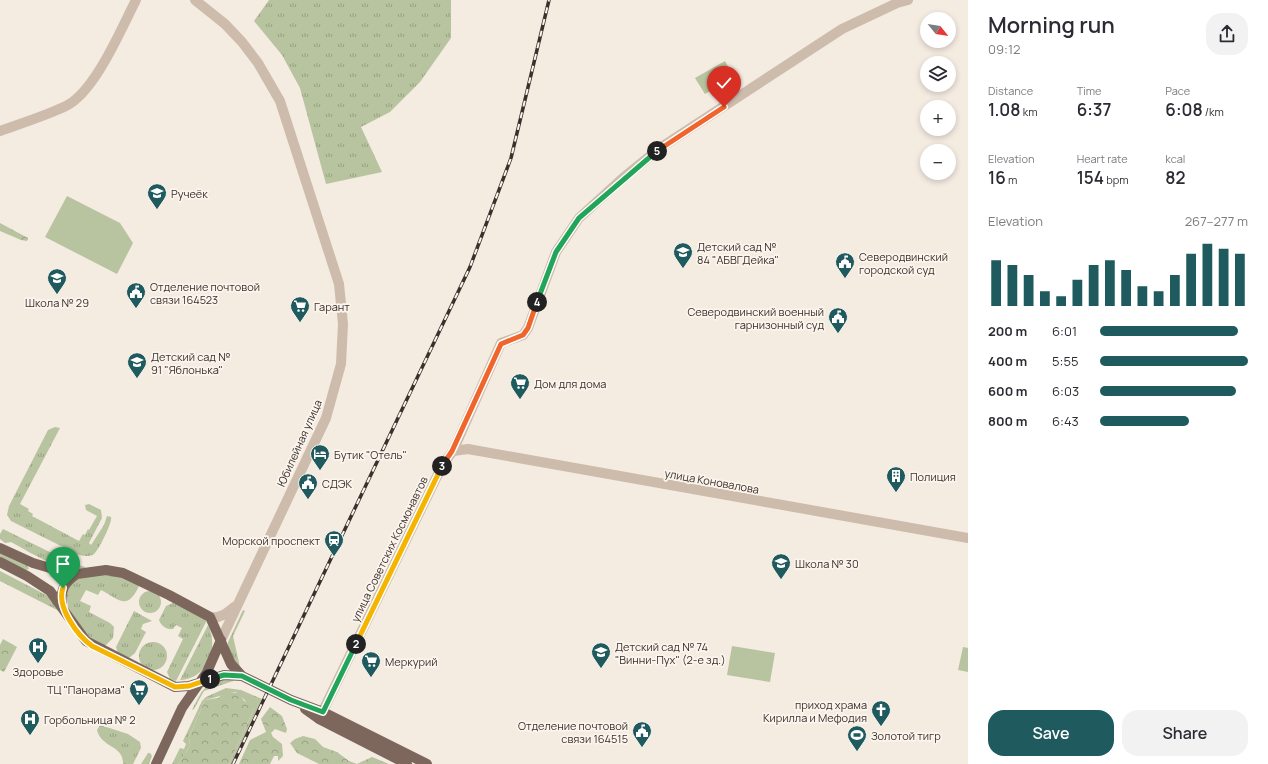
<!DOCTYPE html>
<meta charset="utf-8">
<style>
body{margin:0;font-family:Manrope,sans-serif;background:#f2f2f3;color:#2b2b33;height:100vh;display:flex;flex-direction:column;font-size:15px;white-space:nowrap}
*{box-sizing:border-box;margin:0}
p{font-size:13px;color:#7c7c81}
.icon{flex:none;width:22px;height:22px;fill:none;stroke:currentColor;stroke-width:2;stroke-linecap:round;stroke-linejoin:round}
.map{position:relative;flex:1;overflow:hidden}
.details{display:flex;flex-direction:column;background:#fff;width:300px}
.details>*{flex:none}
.needle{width:26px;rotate:120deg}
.tools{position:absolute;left:920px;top:12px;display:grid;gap:8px}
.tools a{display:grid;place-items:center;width:36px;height:36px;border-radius:50%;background:#fff;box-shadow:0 2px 6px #0003;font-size:20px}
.pin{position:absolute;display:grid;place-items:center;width:34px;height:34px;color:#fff;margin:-41px -17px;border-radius:50% 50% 50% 0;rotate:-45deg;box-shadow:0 0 4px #0007}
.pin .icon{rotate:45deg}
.km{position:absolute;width:20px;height:20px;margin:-10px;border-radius:50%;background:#222;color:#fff;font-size:11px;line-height:20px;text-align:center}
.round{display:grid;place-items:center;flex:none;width:42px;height:42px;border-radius:16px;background:#f2f2f3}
.overview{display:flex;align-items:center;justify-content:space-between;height:68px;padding:0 20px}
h1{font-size:22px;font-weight:600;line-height:30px}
.stats{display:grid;grid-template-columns:repeat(3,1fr);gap:6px;height:68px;padding:4px 20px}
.stats div{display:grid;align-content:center}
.stats b{font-size:17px;font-weight:600}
.stats small{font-size:11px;font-weight:400}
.stats p{font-size:11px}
.chart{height:112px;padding:8px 20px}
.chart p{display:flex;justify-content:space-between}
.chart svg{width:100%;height:72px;margin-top:4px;stroke:#1f5a5e;stroke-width:6}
.button{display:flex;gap:8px;margin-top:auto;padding:8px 20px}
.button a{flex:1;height:46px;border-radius:16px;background:#1f5a5e;color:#fff;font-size:16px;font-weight:600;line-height:46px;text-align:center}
.button a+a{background:#f2f2f3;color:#2b2b33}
ul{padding:0 20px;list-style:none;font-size:13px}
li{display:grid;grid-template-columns:64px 48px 1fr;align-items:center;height:30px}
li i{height:10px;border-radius:5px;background:#1f5a5e}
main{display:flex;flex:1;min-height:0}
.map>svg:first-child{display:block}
.grass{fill:url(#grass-tufts)}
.forest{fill:url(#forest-crowns)}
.pitch{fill:#b8c4a0}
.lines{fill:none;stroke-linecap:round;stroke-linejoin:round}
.minor{stroke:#cdbbac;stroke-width:10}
.major{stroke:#7d675c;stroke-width:10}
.rail-casing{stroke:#3b302b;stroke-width:3.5}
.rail{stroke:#fbf5ee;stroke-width:2;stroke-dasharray:6;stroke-linecap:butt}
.split-1-casing{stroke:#fff;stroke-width:8}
.split-2-casing{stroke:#fff;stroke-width:8}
.split-3-casing{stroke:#fff;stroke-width:8}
.split-4-casing{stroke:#fff;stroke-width:8}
.split-5-casing{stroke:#fff;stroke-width:8}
.split-6-casing{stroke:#fff;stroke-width:8}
.split-1{stroke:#f5b400;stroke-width:5}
.split-2{stroke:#22a559;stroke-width:5}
.split-3{stroke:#f5b400;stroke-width:5}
.split-4{stroke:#f0652b;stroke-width:5}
.split-5{stroke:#22a559;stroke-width:5}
.split-6{stroke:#f0652b;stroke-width:5}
.labels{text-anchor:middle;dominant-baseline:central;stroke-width:3.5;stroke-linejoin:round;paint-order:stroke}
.poi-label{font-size:11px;fill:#3b302b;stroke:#fbf5ee;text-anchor:start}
.street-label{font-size:11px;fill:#3b302b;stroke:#fbf5ee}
</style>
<main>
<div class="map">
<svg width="968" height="764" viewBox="0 0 968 764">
<defs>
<pattern id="grass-tufts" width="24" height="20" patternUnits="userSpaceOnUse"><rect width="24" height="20" fill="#b8c4a0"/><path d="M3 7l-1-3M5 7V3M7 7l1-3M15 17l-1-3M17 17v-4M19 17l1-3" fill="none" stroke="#97a083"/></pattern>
<pattern id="forest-crowns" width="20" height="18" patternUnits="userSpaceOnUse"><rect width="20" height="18" fill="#b8c4a0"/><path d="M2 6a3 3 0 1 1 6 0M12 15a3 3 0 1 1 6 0" fill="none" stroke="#97a083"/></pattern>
</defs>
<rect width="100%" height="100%" fill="#f4ebe1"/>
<path class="grass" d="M 269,0 L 451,0 L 451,38 L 420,82 L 390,112 L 361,127 L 382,172 L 326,184 L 300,88 L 282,55 L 254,21 Z
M 55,427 L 60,428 L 20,504 L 29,509 L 28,511 L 33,514 L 32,516 L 79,541 L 83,534 L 85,535 L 88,529 L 89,530 L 97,516 L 86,510 L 85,505 L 89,504 L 101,510 L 102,518 L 89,543 L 91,545 L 104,525 L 107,516 L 111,517 C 113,521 99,550 94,554 C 90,557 84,556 79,555 L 11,521 L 7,515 L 9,506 L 48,430 Z
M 3,529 L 70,562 L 85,567 L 85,568 C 58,571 35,555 11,542 L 5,543 L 0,539 L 0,534 Z
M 0,551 L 27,565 L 29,569 L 26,570 L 0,557 Z
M 0,571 L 50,597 L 59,611 L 0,581 Z
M 119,574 L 139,586 C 127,611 120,600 101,590 L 98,595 L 86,590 L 80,601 L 91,606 L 89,612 L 110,623 L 114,627 L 113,638 L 105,646 L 90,639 L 68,607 L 66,593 L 70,585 L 81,576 Z
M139 602a11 11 0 1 1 22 0a11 11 0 1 1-22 0Z
M 173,603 L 205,617 L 206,622 L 176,681 L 170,679 L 167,672 L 183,639 L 178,636 L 182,628 L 176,625 L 173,629 C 167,630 161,626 159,620 L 166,606 Z
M 243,610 L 245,611 L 233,636 L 240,667 C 233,661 228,650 228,642 Z
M 134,611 L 152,621 L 143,624 L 141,629 L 146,632 L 135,653 L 129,658 L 118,653 L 116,647 Z
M 208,625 C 219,647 208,679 180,680 Z
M139 656a14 14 0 1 1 28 0a14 14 0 1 1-28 0Z
M 225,678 L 235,678 L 233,681 L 204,691 L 194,709 L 192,710 C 203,689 202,686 225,678 Z
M 226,688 L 241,690 L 262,699 L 231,764 L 229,764 L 254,709 L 236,692 C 225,693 217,698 205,700 L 189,737 L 190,746 L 178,764 L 172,764 L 180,748 L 184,749 L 186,744 L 183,741 L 202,701 L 206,697 Z
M 100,725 L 128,734 L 140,742 L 141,748 L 133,764 L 123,764 C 124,745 101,748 97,730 Z
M 148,753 L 150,753 L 152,756 L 149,764 L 141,764 Z"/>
<path class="forest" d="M 0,223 L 28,238 L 27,241 L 21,240 L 0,231 Z
M 3,639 L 17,647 L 4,672 L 0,670 L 0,645 Z
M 225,692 L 239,693 L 244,701 L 252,703 L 254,709 L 229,764 L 178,764 L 190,746 L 189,737 L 205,700 L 218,698 Z
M 270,707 L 282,716 L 287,729 L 286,733 L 275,729 L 271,733 L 273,737 L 282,744 L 283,756 L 278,761 L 278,756 L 274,756 L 270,764 L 239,764 L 250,740 L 266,732 L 261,719 Z
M 303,736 L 315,739 L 323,747 L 337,752 L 349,761 L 357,764 L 319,764 L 297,753 L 290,743 L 295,739 Z
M 372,757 L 389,764 L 357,764 Z"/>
<path class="pitch" d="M 725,61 L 734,78 L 705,94 L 695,78 Z
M 67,196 L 120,223 L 133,243 L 117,274 L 45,237 Z
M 732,646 L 775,653 L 770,682 L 727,675 Z
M 963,647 L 968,648 L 968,672 L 958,670 Z"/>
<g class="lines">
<path class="minor" d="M 195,0 L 225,24 L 242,42 L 258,63 L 280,101 L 339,284 L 343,324 L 341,364 L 326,418 L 221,640
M 0,131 C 22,123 45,116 66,106 C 95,92 121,29 136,0
M 453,451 L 468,449 L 968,538
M 210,617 C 220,619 227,613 234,607
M 319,719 L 443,464 L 453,451 L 501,343 L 523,335 L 528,328 L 556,252 L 579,218 L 623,178 L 660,148 L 842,29 L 897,3 L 908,0"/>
<path class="major" d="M 0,548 L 33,563 L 67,573 L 77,574 L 106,570 L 123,573 L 169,595 L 210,617 L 231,664 L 242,676 L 291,700 L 323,712 L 427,764
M 0,562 L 27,576 L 50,591 L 86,641 L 175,687 L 189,686 L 224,675 L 242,676
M 62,606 C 60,590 64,583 77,574
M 305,709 L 319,719 L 407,764
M 156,764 L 182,708 L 207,672 L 221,640"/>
<defs>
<path id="rail" d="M 233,764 L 470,267 L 511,158 L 549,0"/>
</defs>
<use href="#rail" class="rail-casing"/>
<use href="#rail" class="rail"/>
</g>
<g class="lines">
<defs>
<path id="split-1" d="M 63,588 C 56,607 78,636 92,646 L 175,687 L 189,686 L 210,679"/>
<path id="split-2" d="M 210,679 L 224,675 L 242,676 L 291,700 L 323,712 L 356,644"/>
<path id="split-3" d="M 356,644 L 442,466"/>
<path id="split-4" d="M 442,466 L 452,451 L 501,344 L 523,335 L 528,328 L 537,302"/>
<path id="split-5" d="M 537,302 L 556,252 L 579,218 L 657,151"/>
<path id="split-6" d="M 657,151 L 724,107"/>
</defs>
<use href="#split-1" class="split-1-casing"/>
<use href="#split-2" class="split-2-casing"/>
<use href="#split-3" class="split-3-casing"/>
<use href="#split-4" class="split-4-casing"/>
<use href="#split-5" class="split-5-casing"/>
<use href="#split-6" class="split-6-casing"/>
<use href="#split-1" class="split-1"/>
<use href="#split-2" class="split-2"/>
<use href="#split-3" class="split-3"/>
<use href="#split-4" class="split-4"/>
<use href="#split-5" class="split-5"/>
<use href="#split-6" class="split-6"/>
</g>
<defs>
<symbol id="school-pin" viewBox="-11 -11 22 30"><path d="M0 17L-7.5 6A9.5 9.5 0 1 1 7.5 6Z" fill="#1f5a5e" stroke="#fbf5ee"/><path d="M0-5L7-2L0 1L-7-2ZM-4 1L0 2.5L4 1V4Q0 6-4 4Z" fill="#fff"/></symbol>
<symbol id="civic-pin" viewBox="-11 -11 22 30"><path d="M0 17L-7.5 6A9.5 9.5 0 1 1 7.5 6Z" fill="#1f5a5e" stroke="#fbf5ee"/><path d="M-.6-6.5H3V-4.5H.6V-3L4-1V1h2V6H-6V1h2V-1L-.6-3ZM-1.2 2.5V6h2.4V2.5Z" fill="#fff"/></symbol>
<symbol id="supermarket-pin" viewBox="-11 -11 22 30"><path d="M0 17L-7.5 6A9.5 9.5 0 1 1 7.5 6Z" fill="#1f5a5e" stroke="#fbf5ee"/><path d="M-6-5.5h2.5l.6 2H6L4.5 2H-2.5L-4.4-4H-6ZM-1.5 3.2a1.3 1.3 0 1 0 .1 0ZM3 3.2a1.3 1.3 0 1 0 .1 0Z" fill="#fff"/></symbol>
<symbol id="hotel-pin" viewBox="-11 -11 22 30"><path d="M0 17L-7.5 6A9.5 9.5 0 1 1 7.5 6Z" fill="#1f5a5e" stroke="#fbf5ee"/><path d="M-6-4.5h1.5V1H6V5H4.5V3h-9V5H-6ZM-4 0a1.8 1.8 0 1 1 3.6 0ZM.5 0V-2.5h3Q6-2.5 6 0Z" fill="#fff"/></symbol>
<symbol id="building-pin" viewBox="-11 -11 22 30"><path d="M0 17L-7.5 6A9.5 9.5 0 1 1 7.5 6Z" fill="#1f5a5e" stroke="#fbf5ee"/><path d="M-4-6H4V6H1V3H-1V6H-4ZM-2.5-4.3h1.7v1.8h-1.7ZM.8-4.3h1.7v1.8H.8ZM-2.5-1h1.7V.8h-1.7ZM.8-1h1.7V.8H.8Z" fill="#fff"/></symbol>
<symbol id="station-pin" viewBox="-11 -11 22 30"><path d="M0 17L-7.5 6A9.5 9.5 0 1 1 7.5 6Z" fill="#1f5a5e" stroke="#fbf5ee"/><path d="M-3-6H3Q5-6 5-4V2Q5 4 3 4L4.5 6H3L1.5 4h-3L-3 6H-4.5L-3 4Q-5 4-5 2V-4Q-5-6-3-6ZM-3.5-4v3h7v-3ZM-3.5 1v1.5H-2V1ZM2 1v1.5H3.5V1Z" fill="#fff"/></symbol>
<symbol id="hospital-pin" viewBox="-11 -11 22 30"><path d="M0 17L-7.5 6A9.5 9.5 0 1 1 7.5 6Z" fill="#1f5a5e" stroke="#fbf5ee"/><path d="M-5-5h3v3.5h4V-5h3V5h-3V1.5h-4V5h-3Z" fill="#fff"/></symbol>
<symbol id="church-pin" viewBox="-11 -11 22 30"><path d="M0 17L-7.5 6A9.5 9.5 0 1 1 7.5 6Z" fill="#1f5a5e" stroke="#fbf5ee"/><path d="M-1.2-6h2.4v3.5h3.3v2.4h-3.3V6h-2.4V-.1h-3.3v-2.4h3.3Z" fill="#fff"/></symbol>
<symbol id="stadium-pin" viewBox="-11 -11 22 30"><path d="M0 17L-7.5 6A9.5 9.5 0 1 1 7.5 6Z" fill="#1f5a5e" stroke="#fbf5ee"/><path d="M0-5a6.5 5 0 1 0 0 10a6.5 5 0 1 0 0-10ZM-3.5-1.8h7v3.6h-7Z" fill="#fff"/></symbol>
</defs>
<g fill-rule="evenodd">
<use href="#school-pin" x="146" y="182" width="22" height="30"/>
<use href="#school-pin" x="672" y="241" width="22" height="30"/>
<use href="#civic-pin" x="834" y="251" width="22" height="30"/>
<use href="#school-pin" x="46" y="267" width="22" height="30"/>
<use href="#civic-pin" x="125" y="281" width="22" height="30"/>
<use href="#supermarket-pin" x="289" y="295" width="22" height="30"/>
<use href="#civic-pin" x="827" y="306" width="22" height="30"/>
<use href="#school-pin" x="126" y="351" width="22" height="30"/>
<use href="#supermarket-pin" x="509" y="372" width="22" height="30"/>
<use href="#hotel-pin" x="309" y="443" width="22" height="30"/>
<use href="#building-pin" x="885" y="465" width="22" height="30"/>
<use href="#civic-pin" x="297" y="472" width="22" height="30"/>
<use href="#station-pin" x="323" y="529" width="22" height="30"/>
<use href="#school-pin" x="770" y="552" width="22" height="30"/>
<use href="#hospital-pin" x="27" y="636" width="22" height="30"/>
<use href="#school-pin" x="590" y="641" width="22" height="30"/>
<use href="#supermarket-pin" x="360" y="650" width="22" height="30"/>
<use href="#supermarket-pin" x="128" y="678" width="22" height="30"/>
<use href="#church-pin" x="870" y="699" width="22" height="30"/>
<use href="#hospital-pin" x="19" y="708" width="22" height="30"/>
<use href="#civic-pin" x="631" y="720" width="22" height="30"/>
<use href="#stadium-pin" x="846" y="724" width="22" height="30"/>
</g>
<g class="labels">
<g class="poi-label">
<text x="171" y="193">Ручеёк</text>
<text x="697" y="246">Детский сад №<tspan x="697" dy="13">84 "АБВГДейка"</tspan></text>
<text x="859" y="256">Северодвинский<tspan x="859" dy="13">городской суд</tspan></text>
<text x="150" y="286">Отделение почтовой<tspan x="150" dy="13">связи 164523</tspan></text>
<text x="57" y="302" text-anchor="middle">Школа № 29</text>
<text x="314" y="306">Гарант</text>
<text x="824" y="311" text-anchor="end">Северодвинский военный<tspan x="824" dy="13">гарнизонный суд</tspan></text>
<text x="151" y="356">Детский сад №<tspan x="151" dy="13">91 "Яблонька"</tspan></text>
<text x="534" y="383">Дом для дома</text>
<text x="334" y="454">Бутик "Отель"</text>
<text x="910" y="476">Полиция</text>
<text x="322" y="483">СДЭК</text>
<text x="320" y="540" text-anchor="end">Морской проспект</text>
<text x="795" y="563">Школа № 30</text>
<text x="615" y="646">Детский сад № 74<tspan x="615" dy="13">"Винни-Пух" (2-е зд.)</tspan></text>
<text x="385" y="661">Меркурий</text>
<text x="38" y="671" text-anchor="middle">Здоровье</text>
<text x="125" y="689" text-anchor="end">ТЦ "Панорама"</text>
<text x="867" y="704" text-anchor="end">приход храма<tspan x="867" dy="13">Кирилла и Мефодия</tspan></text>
<text x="44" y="719">Горбольница № 2</text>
<text x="628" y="725" text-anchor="end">Отделение почтовой<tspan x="628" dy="13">связи 164515</tspan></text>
<text x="871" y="735">Золотой тигр</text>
</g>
<g class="street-label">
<text transform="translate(299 443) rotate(-66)">Юбилейная улица</text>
<text transform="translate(712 481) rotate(10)">улица Коновалова</text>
<text transform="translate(389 549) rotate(-64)">улица Советских Космонавтов</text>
</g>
</g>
</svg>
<div class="tools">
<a><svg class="needle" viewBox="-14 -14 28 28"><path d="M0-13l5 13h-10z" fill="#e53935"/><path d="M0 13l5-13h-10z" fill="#7c7c81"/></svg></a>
<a><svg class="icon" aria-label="layers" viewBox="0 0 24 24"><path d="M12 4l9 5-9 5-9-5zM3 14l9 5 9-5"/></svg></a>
<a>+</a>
<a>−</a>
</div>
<div class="pin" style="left:63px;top:588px;background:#1e9e55"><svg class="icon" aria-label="arrive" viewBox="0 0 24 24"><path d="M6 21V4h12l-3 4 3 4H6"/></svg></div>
<div class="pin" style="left:724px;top:107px;background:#d93025"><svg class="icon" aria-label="check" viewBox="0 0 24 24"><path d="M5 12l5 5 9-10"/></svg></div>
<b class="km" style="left:210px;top:679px">1</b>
<b class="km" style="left:356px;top:644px">2</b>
<b class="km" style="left:442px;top:466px">3</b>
<b class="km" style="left:537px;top:302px">4</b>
<b class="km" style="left:657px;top:151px">5</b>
</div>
<section class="details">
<div class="overview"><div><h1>Morning run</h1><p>09:12</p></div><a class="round"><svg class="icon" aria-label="share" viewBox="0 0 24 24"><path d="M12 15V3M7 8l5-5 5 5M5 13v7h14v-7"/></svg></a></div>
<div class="stats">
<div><p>Distance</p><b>1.08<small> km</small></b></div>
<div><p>Time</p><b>6:37</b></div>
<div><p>Pace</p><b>6:08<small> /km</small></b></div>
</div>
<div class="stats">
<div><p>Elevation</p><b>16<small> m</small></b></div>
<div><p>Heart rate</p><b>154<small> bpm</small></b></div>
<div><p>kcal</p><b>82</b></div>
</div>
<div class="chart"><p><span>Elevation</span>267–277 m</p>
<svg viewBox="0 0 160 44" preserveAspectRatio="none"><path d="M5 44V16M15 44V19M25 44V25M35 44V35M45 44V38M55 44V28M65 44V19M75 44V16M85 44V22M95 44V32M105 44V35M115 44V25M125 44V12M135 44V6M145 44V9M155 44V12"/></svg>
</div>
<ul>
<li><b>200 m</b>6:01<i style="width:93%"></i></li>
<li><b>400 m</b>5:55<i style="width:100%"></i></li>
<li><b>600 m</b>6:03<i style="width:92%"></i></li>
<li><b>800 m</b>6:43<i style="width:60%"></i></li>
</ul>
<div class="button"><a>Save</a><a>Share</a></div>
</section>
</main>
